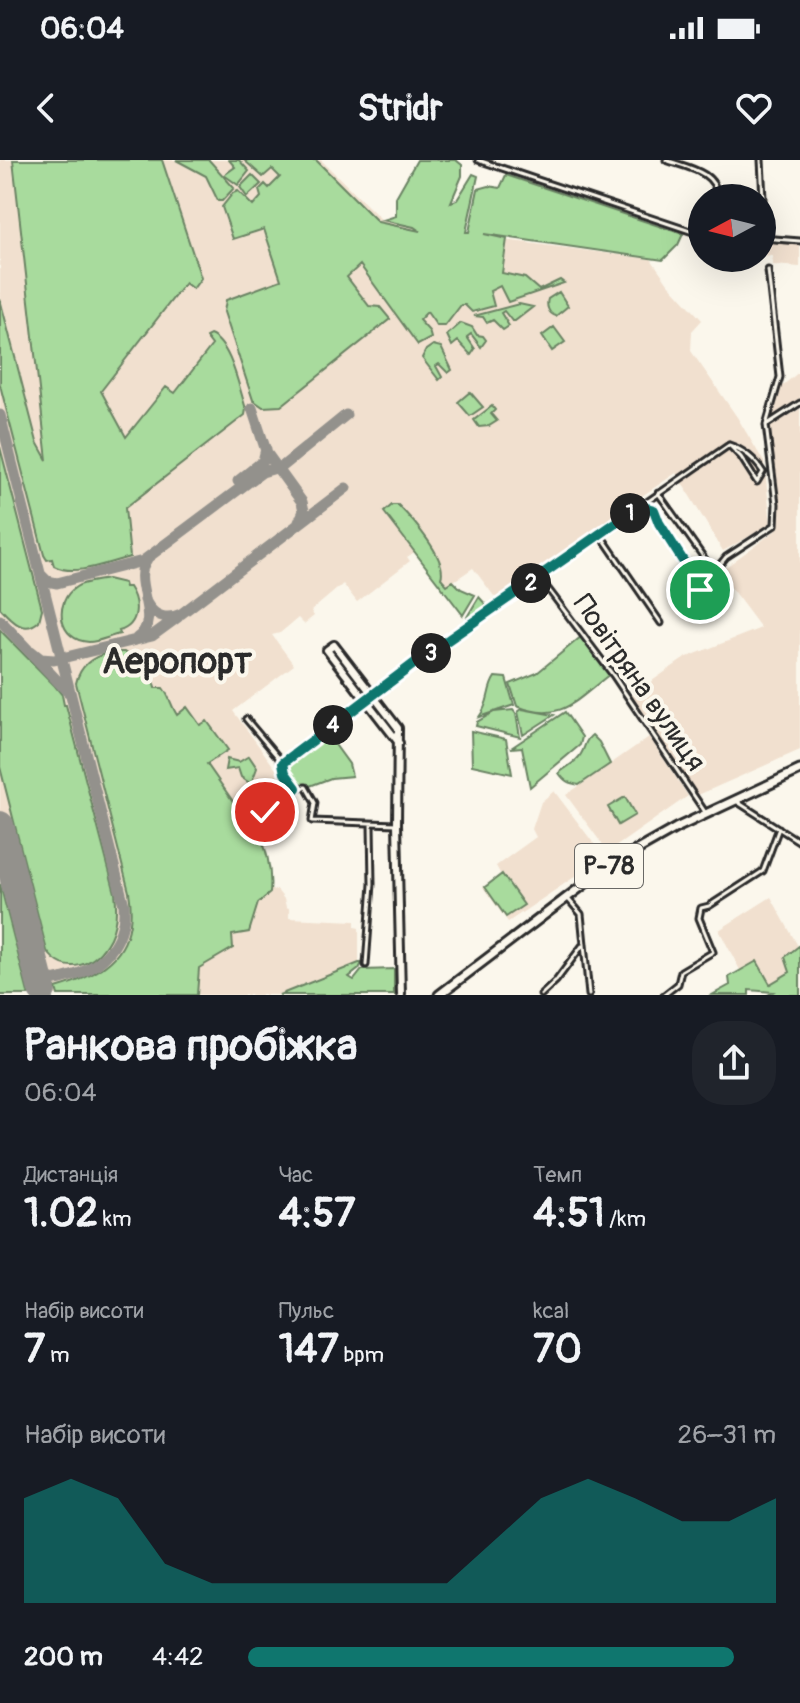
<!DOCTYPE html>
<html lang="uk">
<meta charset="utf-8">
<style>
body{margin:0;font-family:Pangolin,sans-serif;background:#20242c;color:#f1f3f6;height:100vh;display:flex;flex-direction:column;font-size:30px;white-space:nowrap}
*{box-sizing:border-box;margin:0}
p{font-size:26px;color:#9ea1a6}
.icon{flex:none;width:44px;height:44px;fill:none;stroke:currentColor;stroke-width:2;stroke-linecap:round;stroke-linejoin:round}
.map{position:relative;height:835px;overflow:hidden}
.drawer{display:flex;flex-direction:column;background:#171b24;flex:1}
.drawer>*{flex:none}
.needle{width:52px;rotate:263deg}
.fabs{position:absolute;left:688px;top:24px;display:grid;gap:16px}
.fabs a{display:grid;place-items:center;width:88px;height:88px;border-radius:50%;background:#171b24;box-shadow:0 8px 32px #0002;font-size:40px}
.pin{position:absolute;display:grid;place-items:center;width:68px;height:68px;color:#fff;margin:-34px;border:4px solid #fff;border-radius:50%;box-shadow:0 2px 8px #0007}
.km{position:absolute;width:40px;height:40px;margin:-20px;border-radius:50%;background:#222;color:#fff;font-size:22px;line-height:40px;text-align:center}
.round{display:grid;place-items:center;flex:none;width:84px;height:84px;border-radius:32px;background:#20242c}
.overview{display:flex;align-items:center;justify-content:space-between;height:136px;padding:0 24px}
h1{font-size:44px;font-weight:700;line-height:60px}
.figures{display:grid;grid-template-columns:repeat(3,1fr);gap:12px;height:136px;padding:8px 24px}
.figures div{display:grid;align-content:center}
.figures b{font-size:40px;font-weight:700}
.figures small{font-size:22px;font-weight:400}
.figures p{font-size:22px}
.chart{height:224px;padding:16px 24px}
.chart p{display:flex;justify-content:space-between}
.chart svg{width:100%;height:144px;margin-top:8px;fill:#0f766e;opacity:.7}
ul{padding:0 24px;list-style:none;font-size:26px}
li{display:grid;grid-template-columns:128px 96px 1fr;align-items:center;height:60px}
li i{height:20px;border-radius:10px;background:#0f766e}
.status{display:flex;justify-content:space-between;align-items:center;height:56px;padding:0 40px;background:#171b24;direction:ltr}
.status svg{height:22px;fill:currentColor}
header{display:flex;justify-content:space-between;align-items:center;height:104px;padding:0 24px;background:#171b24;font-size:36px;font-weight:700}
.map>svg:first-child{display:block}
.built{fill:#f1e0cf}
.green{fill:#a8db9d;stroke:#6a8364;stroke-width:2}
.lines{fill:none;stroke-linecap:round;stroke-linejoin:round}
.taxiway{stroke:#93918c;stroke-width:11}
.runway{stroke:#93918c;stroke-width:28}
.street-casing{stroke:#2b2b2b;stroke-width:9}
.primary-casing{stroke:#2b2b2b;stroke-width:12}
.highway-casing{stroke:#2b2b2b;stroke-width:13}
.street{stroke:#fbf7ec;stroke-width:3}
.primary{stroke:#fbf7ec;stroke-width:6}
.highway{stroke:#fbf7ec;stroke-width:7}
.route-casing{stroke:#fff;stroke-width:16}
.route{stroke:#0f766e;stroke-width:10}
.labels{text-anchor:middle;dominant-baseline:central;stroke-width:8;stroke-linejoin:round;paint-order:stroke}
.shield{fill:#fbf7ec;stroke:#696865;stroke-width:2}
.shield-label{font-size:26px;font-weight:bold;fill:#2b2b2b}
.street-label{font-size:28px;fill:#2b2b2b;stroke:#fbf7ec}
.district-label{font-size:36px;font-weight:bold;fill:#2b2b2b;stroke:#fbf7ec}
</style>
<div class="status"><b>06:04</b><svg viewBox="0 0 49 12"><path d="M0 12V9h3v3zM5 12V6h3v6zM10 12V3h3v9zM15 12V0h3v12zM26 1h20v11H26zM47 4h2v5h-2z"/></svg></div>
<header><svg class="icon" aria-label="back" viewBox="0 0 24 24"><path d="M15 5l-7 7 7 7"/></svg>Stridr<svg class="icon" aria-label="heart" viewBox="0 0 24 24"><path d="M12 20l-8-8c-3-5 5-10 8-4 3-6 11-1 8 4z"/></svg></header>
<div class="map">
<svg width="800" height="835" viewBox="0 0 800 835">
<rect width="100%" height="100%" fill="#fbf7ec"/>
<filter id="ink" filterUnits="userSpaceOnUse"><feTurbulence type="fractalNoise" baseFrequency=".0125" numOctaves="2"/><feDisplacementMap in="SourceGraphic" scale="16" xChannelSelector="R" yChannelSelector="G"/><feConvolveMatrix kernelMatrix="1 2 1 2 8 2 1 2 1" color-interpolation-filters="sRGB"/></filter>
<g filter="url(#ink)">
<path class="built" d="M 0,0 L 321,0 L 382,60 L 435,71 L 651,99 L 668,123 L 702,160 L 692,171 L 691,191 L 737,257 L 764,302 L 771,364 L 723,391 L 676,313 L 624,348 L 625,351 L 562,398 L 497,440 L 473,408 L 445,427 L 416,391 L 407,397 L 410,401 L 357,442 L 343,424 L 311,451 L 314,456 L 304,464 L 298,458 L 280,473 L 272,475 L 294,505 L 233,551 L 289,627 L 249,658 L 263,681 L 271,721 L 270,730 L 277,730 L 284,739 L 286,747 L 289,748 L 289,758 L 355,761 L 355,767 L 359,768 L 359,805 L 279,835 L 0,835 Z
M 773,81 L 800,83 L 800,107 L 773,105 L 772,96 L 762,95 L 762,88 Z
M 800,211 L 800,240 L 775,256 L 771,251 L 781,227 Z
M 800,249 L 800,590 L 698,635 L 629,537 L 685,498 L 761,468 L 719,412 L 775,371 L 779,363 L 768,267 Z
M 649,577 L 688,636 L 608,692 L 566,635 Z
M 554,631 L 604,697 L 508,762 L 483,727 L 501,715 L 496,706 L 536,677 L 532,669 L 541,642 Z
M 771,737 L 798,786 L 785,797 L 790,812 L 770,824 L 757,801 L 740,810 L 719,770 Z"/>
<path class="green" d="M 13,0 L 162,0 L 201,118 L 193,129 L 185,123 L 101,231 L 126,277 L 166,227 L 175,233 L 212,185 L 206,177 L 210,175 C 231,183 239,228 246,249 L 245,255 L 125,348 L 130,397 C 106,403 75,417 54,406 L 52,399 L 47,400 L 44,395 L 0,225 L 0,139 L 37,282 L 47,300 Z
M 176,0 L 209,0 L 234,28 L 222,41 L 218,41 L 206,16 Z
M 229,0 L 239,0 L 249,11 L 238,25 L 224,15 L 235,7 Z
M 244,0 L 316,0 L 378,62 L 420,71 L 414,67 L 383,60 L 396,56 L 396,37 L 417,0 L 456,0 L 462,5 L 462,16 L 451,42 L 457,40 L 473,14 L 478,16 L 466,72 L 469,72 L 478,29 L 489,26 L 500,28 L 506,15 L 683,74 L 678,85 L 663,100 L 484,74 L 507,79 L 502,113 L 525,118 L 539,130 L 560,120 L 564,123 L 508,142 L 500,126 L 490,131 L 494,146 L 472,152 L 465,145 L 461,145 L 445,166 L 437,166 L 427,152 L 419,160 L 429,171 L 431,178 L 418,185 L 360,105 L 347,117 L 369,146 L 380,147 L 390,159 L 281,246 L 263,247 L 253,240 L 224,152 L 226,140 L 281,120 L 264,69 L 233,79 L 222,47 L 233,33 L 238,31 L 253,46 L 261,37 L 259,30 L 265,24 L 269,28 L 280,17 L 272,9 L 263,17 Z
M 252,15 L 261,24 L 247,37 L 240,27 Z
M 559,132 L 568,146 L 556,156 C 548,154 546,145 548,139 Z
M 519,144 L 533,147 L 515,161 L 512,161 L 504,151 L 501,153 L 509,166 L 503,170 L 493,160 L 487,163 L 483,157 L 474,156 Z
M 461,163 L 472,167 L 477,175 L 483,176 L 486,180 L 481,187 L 471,174 L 467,177 L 475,189 L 471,195 L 458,181 L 452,186 L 447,175 Z
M 554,167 L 565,182 L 552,191 L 542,176 Z
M 433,185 L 441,187 L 452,210 L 448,213 L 439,204 L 436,206 L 442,217 L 439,220 L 422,198 L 426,190 Z
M 470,232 L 483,247 L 470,256 L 458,242 Z
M 492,246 L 495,250 L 491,254 L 497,261 L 489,266 L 479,267 L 474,260 Z
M 0,287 L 42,449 L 39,461 C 24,475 12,461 0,448 Z
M 392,345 L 398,345 C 412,359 448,399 441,418 L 447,425 L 453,421 L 461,429 L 475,435 L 463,455 L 384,352 Z
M 107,419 L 124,423 L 125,427 L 129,427 C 139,442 140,465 119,471 L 120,474 C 110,476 98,482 89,482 C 58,481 53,442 76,427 C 83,422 98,421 107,419 Z
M 479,437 L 489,448 L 470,460 L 467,457 Z
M 0,470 L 54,525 L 62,535 L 64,545 L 66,545 L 115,733 C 117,748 117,764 110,778 C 95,807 65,817 47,791 L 0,607 Z
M 582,476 L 610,514 C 576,540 561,564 517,546 L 510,524 L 537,513 Z
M 111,492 L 124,492 L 129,496 L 133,496 L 153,521 L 155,528 L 163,528 C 170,537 171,546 177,555 L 187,547 L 200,565 L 207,561 L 228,590 L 207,604 L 246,660 L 273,640 L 278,647 L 254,666 C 267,684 272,711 270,733 L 258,743 L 249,772 L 232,775 L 233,788 L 199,808 L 197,835 L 58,835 L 56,828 C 106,814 139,791 129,732 L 76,523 C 80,506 91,497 111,492 Z
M 495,517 L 506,518 L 514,545 L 479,557 C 491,541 486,530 495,517 Z
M 522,549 L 554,555 L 523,575 L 518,552 Z
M 513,550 L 516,554 L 520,577 L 476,566 L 477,562 L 494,552 Z
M 565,552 L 582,577 L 580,585 L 530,627 L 522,587 L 511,588 Z
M 471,571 L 506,579 L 512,614 L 472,605 Z
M 328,575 L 349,604 L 352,616 L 331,618 L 307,627 L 305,625 L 296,626 L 285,608 Z
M 592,575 L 599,582 L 610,604 L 579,625 C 569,623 565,622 559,613 C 567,606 576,603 581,594 C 586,586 584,581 592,575 Z
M 249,596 L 257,608 L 251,624 L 241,617 L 238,608 L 225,610 L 227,599 L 239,602 Z
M 625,637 L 635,655 L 618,665 L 608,647 Z
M 502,714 L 524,745 L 506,757 L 485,727 Z
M 0,724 L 28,833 L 29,835 L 0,835 Z
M 800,785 L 800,835 L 768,835 L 773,832 L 749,830 L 749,835 L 712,835 L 730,825 L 729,817 L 757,801 L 770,824 L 790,812 L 785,797 Z
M 359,803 L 362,803 L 359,809 L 349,817 L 354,820 L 362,810 L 394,809 L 394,835 L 279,835 Z"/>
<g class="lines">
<path class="taxiway" d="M 252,248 L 267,294
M 0,255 L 124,745 C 126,782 103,808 68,817 C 58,820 52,822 43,818 L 35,803
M 268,295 L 302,342 L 304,351 L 299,362
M 238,321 L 263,301 L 266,289
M 40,414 L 47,421 L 57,423 L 143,401 L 262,312 L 283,306 L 346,255
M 145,440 C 152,455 165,461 181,454 L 346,328
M 0,460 L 68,532
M 137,478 C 164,459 129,422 147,399
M 31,491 L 41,499 L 54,500 L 152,476 L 178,457"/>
<path class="runway" d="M 0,665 L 42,830"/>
<defs>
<path id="street" d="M 478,0 L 702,75
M 666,0 C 688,8 716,11 718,38
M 761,0 L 765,78
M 762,78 L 800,81
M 766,265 L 800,243
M 729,285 C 744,290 754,298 763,312 L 757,322 L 741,297 Z
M 640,346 L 654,350 L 659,363 L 692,415 L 691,424 L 700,430 L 714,422 L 714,412 L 658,333
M 600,374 L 661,463
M 714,412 L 726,397 L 775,365 L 776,344 L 766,265 L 780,217 L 768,110
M 539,417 L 613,515 L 705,652
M 246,559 L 283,603 L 285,613 L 296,628 L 306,627 L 315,643 L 312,661 L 397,664
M 283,603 L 415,503 L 729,285
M 736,641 L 800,682
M 265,652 L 296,628
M 569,740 L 581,754 L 589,835
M 366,805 L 372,724 L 371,665
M 541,835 L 556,821 L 582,786
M 664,835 L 678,824 L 681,811 L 713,792 L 699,758 L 701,748 L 709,746 L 763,711 L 779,668"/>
<path id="primary" d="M 399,583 L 327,490 L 334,485 L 398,568 L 397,664 L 401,835"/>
<path id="highway" d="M 439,835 L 607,707 L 676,668 L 800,610"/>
</defs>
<use href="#street" class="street-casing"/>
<use href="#primary" class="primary-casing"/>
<use href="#highway" class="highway-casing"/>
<use href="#street" class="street"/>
<use href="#primary" class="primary"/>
<use href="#highway" class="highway"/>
</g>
</g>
<g class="lines" filter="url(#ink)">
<defs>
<path id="route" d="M 265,652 L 296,628 L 285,613 L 283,603 L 415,503 L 640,346 L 654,350 L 659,363 L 692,415 L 691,424 L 700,430"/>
</defs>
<use href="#route" class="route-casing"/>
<use href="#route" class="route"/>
</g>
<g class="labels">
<rect class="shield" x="575" y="684" width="68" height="44" rx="6"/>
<g class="shield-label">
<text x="609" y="706">Р-78</text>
</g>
<g class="street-label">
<text transform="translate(639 523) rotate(55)">Повітряна вулиця</text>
</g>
<g class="district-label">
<text x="177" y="501">Аеропорт</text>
</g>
</g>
</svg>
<div class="fabs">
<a><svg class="needle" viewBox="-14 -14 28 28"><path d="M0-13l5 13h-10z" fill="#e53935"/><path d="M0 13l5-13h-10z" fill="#9ea1a6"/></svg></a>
</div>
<div class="pin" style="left:700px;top:430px;background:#1e9e55"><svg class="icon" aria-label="arrive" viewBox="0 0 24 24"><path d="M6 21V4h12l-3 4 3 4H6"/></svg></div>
<div class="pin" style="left:265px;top:652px;background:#d93025"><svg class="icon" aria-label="check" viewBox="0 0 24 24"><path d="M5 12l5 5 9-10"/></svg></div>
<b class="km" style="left:630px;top:353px">1</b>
<b class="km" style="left:531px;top:423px">2</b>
<b class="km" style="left:431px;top:493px">3</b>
<b class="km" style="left:333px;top:565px">4</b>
</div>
<section class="drawer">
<div class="overview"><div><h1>Ранкова пробіжка</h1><p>06:04</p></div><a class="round"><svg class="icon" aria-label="share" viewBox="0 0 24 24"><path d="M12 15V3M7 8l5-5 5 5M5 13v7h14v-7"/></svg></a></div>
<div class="figures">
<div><p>Дистанція</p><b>1.02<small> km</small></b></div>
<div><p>Час</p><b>4:57</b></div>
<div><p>Темп</p><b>4:51<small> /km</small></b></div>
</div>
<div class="figures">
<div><p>Набір висоти</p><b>7<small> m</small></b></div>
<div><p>Пульс</p><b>147<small> bpm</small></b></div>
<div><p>kcal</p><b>70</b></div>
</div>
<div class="chart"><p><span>Набір висоти</span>26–31 m</p>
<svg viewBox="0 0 160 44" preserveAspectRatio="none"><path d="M0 44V12L10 6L20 12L30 32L40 38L50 38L60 38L70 38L80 38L90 38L100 25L110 12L120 6L130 12L140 19L150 19L160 12V44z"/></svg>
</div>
<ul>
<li><b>200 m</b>4:42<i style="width:92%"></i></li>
</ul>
</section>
